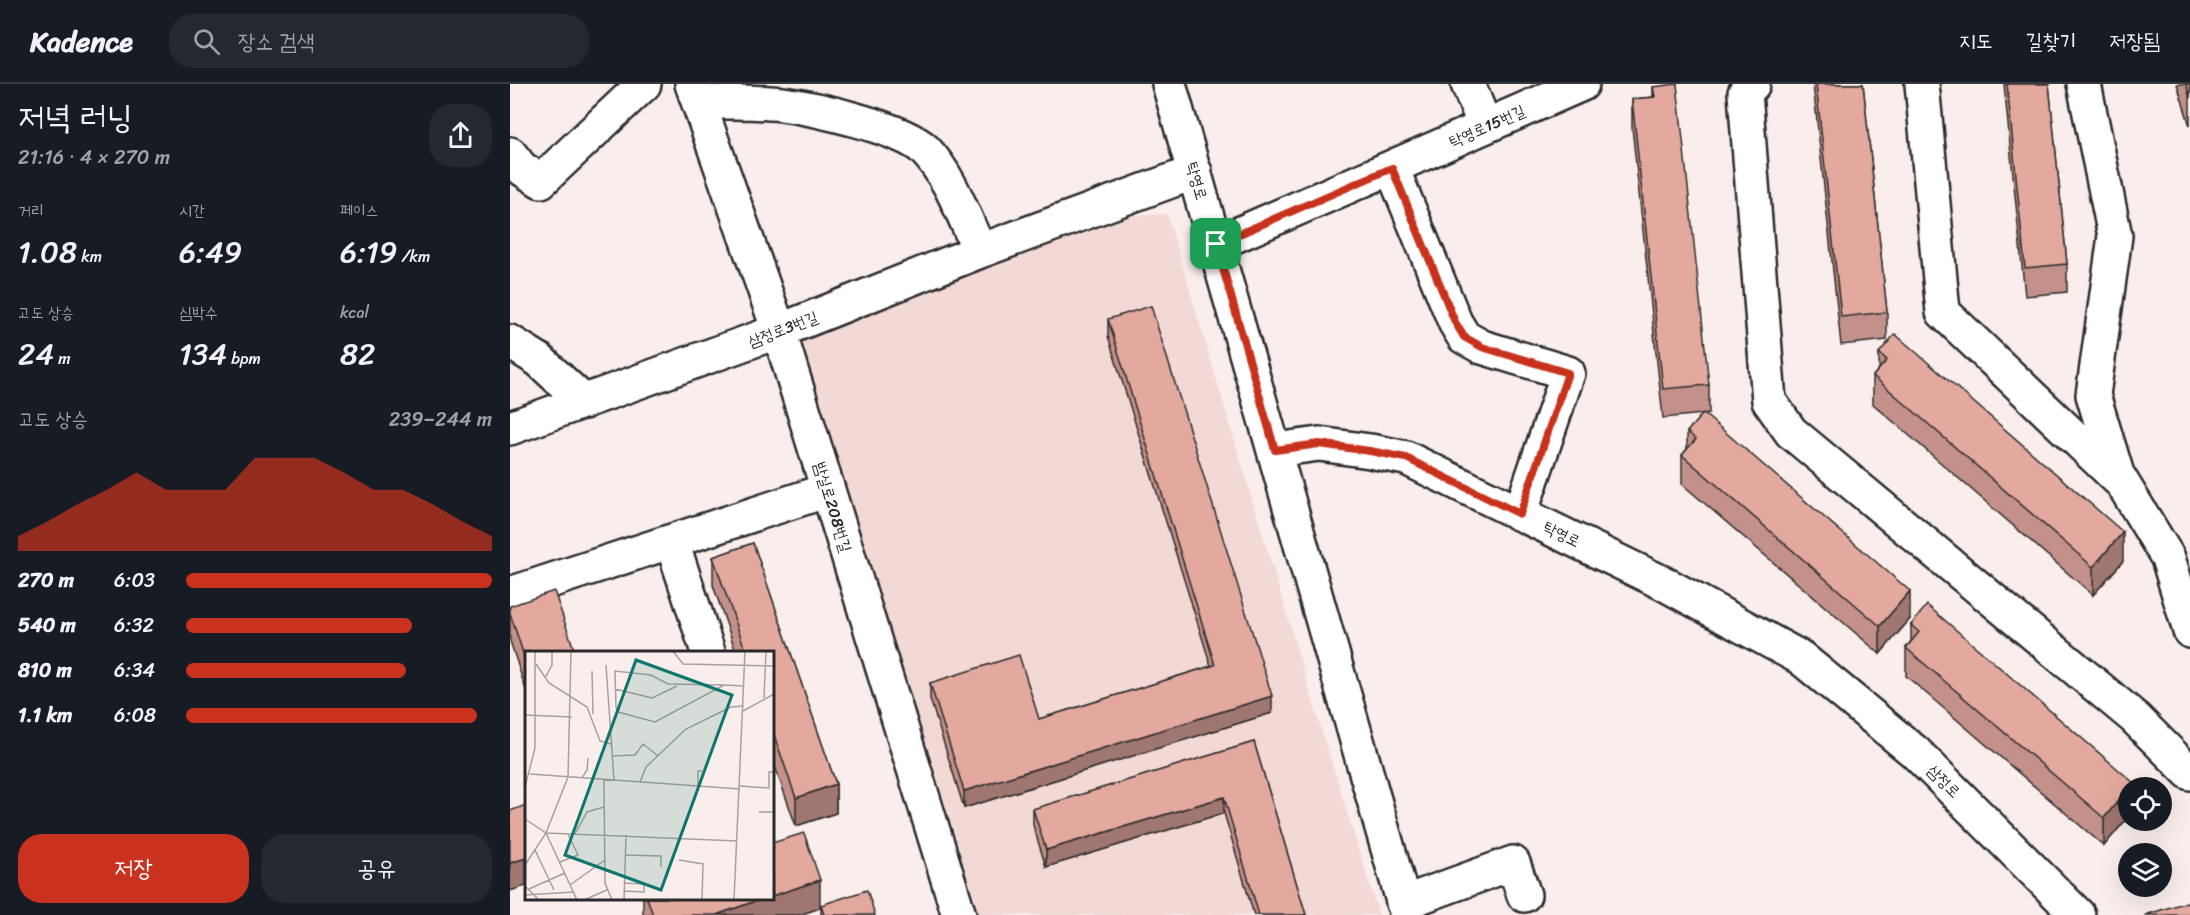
<!DOCTYPE html>
<html lang="ko">
<meta charset="utf-8">
<style>
body{margin:0;font-family:Sriracha,"Poor Story",sans-serif;background:#242831;color:#f1f3f6;height:100vh;display:flex;flex-direction:column;font-size:22px;white-space:nowrap}
*{box-sizing:border-box;margin:0}
p{font-size:20px;color:#9ea1a6}
.icon{flex:none;width:33px;height:33px;fill:none;stroke:currentColor;stroke-width:2;stroke-linecap:round;stroke-linejoin:round}
.map{position:relative;flex:1;overflow:hidden}
.panel{display:flex;flex-direction:column;background:#171b24;width:510px}
.panel>*{flex:none}
.buttons{position:absolute;left:1608px;top:693px;display:grid;gap:12px}
.buttons a{display:grid;place-items:center;width:54px;height:54px;border-radius:50%;background:#171b24;box-shadow:0 6px 24px #0002;font-size:30px}
.pin{position:absolute;display:grid;place-items:center;width:51px;height:51px;color:#fff;margin:-26px;border-radius:12px;box-shadow:0 3px 9px #0006}
.round{display:grid;place-items:center;flex:none;width:63px;height:63px;border-radius:24px;background:#242831}
.summary{display:flex;align-items:center;justify-content:space-between;height:102px;padding:0 18px}
h1{font-size:33px;font-weight:600;line-height:45px}
.stats{display:grid;grid-template-columns:repeat(3,1fr);gap:9px;height:102px;padding:6px 18px}
.stats div{display:grid;align-content:center}
.stats b{font-size:30px;font-weight:600}
.stats small{font-size:16px;font-weight:400}
.stats p{font-size:16px}
.chart{height:168px;padding:12px 18px}
.chart p{display:flex;justify-content:space-between}
.chart svg{width:100%;height:108px;margin-top:6px;fill:#c8321e;opacity:.7}
.primary-button{display:flex;gap:12px;margin-top:auto;padding:12px 18px}
.primary-button a{flex:1;height:69px;border-radius:24px;background:#c8321e;color:#fff;font-size:24px;font-weight:600;line-height:69px;text-align:center}
.primary-button a+a{background:#242831;color:#f1f3f6}
ul{padding:0 18px;list-style:none;font-size:20px}
li{display:grid;grid-template-columns:96px 72px 1fr;align-items:center;height:45px}
li i{height:15px;border-radius:8px;background:#c8321e}
header{display:flex;align-items:center;gap:36px;box-sizing:border-box;height:84px;padding:0 30px;background:#171b24;border-bottom:2px solid #363941}
header strong{font-size:28px}
nav{display:flex;gap:33px;margin-inline-start:auto;font-size:21px}
.search{width:420px;height:54px;background:#242831;display:flex;align-items:center;gap:15px;box-sizing:border-box;padding:0 21px;border-radius:24px;color:#9ea1a6;font-size:22px}
main{display:flex;flex:1;min-height:0}
.map>svg:first-child{display:block}
.built{fill:#f2d9d5}
.lines{fill:none;stroke-linecap:round;stroke-linejoin:round}
.minor-casing{stroke:#2b2b2b;stroke-width:38}
.minor{stroke:#fff;stroke-width:33}
.wall{fill:#c39189;stroke:#2b2b2b;stroke-width:1.5}
.shaded-wall{fill:#9f766f;stroke:#2b2b2b;stroke-width:1.5}
.building{fill:#e3a99f;stroke:#2b2b2b;stroke-width:1.5}
.route-casing{stroke:#fff;stroke-width:12}
.route{stroke:#c8321e;stroke-width:8}
.labels{text-anchor:middle;dominant-baseline:central;stroke-width:4.5;stroke-linejoin:round;paint-order:stroke}
.street-label{font-size:16px;fill:#2b2b2b;stroke:#fff}
.inset-road{fill:none;stroke:#a7a09f;stroke-width:1.5}
.view{fill:#0f766e;fill-opacity:0.15;stroke:#0f766e;stroke-width:3}
.inset-edge{fill:none;stroke:#2b2b2b;stroke-width:3}
</style>
<header>
<strong>Kadence</strong>
<div class="search"><svg class="icon" aria-label="search" viewBox="0 0 24 24"><circle cx="10" cy="10" r="6"/><path d="M15 15l6 6"/></svg>장소 검색</div>
<nav><a>지도</a><a>길찾기</a><a>저장됨</a></nav>
</header>
<main>
<section class="panel">
<div class="summary"><div><h1>저녁 러닝</h1><p>21:16 · 4 × 270 m</p></div><a class="round"><svg class="icon" aria-label="share" viewBox="0 0 24 24"><path d="M12 15V3M7 8l5-5 5 5M5 13v7h14v-7"/></svg></a></div>
<div class="stats">
<div><p>거리</p><b>1.08<small> km</small></b></div>
<div><p>시간</p><b>6:49</b></div>
<div><p>페이스</p><b>6:19<small> /km</small></b></div>
</div>
<div class="stats">
<div><p>고도 상승</p><b>24<small> m</small></b></div>
<div><p>심박수</p><b>134<small> bpm</small></b></div>
<div><p>kcal</p><b>82</b></div>
</div>
<div class="chart"><p><span>고도 상승</span>239–244 m</p>
<svg viewBox="0 0 160 44" preserveAspectRatio="none"><path d="M0 44V38L10 32L20 25L30 19L40 12L50 19L60 19L70 19L80 6L90 6L100 6L110 12L120 19L130 19L140 25L150 32L160 38V44z"/></svg>
</div>
<ul>
<li><b>270 m</b>6:03<i style="width:100%"></i></li>
<li><b>540 m</b>6:32<i style="width:74%"></i></li>
<li><b>810 m</b>6:34<i style="width:72%"></i></li>
<li><b>1.1 km</b>6:08<i style="width:95%"></i></li>
</ul>
<div class="primary-button"><a>저장</a><a>공유</a></div>
</section>
<div class="map">
<svg width="1680" height="831" viewBox="0 0 1680 831">
<rect width="100%" height="100%" fill="#f9eeec"/>
<filter id="ink" filterUnits="userSpaceOnUse"><feTurbulence type="fractalNoise" baseFrequency=".0167" numOctaves="2"/><feDisplacementMap in="SourceGraphic" scale="12" xChannelSelector="R" yChannelSelector="G"/><feConvolveMatrix kernelMatrix="1 2 1 2 8 2 1 2 1" color-interpolation-filters="sRGB"/></filter>
<g filter="url(#ink)">
<path class="built" d="M 657,130 L 805,625 L 869,831 L 469,831 L 441,737 L 299,294 L 292,253 L 606,132 Z"/>
<g class="lines">
<defs>
<path id="minor" d="M 182,0 L 269,247 L 449,831
M 659,0 L 897,831
M 958,0 L 975,42
M 1243,0 L 1235,9 L 1259,317 L 1281,348 L 1625,634 L 1680,689
M 1412,0 L 1433,228 L 1609,396
M 1574,0 L 1605,152 L 1583,311 L 1607,390 L 1658,474 L 1680,547
M 189,18 C 216,18 244,17 272,20 C 304,24 393,44 415,66 C 441,93 454,134 470,167
M 0,70 L 11,84 L 31,97 L 134,0
M 882,84 L 945,238 L 954,253 L 972,263 L 1058,289 L 1010,430
M 706,160 L 1072,0
M 0,258 L 29,276 L 74,318
M 0,344 L 269,247 L 470,167 L 685,88
M 765,366 L 809,360 L 860,367 L 896,374 L 1155,500 L 1291,574 L 1405,668 L 1568,831
M 162,458 L 198,568
M 0,510 L 318,406
M 893,819 L 1003,779 L 1014,811"/>
</defs>
<use href="#minor" class="minor-casing"/>
<use href="#minor" class="minor"/>
</g>
<path class="wall" d="M 1303,0 L 1353,0 L 1377,228 L 1377,256 L 1331,261 Z
M 1494,0 L 1539,0 L 1557,180 L 1557,208 L 1515,212 Z
M 1667,0 L 1680,0 L 1680,42 Z
M 1143,3 L 1199,301 L 1199,329 L 1194,330 L 1400,535 L 1370,570 L 1172,400 L 1172,371 L 1177,365 L 1177,348 L 1193,330 L 1153,334 L 1122,43 L 1122,15 L 1143,13 Z
M 598,235 L 762,629 L 454,724 L 420,615 L 420,599 L 529,635 L 701,582 L 598,252 Z
M 1369,269 L 1613,477 L 1583,511 L 1363,320 L 1363,292 L 1369,285 Z
M 243,459 L 326,700 L 326,729 L 286,742 L 262,674 L 262,568 L 226,568 L 203,501 L 203,473 Z
M 0,522 L 16,568 L 16,606 L 0,557 Z
M 1401,541 L 1624,704 L 1618,704 L 1618,733 L 1594,762 L 1396,592 L 1396,564 L 1401,557 Z
M 744,658 L 796,831 L 744,831 L 714,729 L 536,783 L 523,741 L 523,725 Z
M 133,814 L 262,814 L 310,824 L 289,831 L 133,831 Z
M 311,821 L 365,831 L 311,831 Z"/>
<path class="shaded-wall" d="M 1613,448 L 1613,477 L 1583,511 L 1583,483 Z
M 1400,507 L 1400,535 L 1370,570 L 1370,542 Z
M 762,612 L 762,629 L 454,724 L 454,707 Z
M 326,700 L 326,729 L 286,742 L 286,714 Z
M 1618,705 L 1618,733 L 1594,762 L 1594,734 Z
M 714,713 L 714,729 L 536,783 L 536,766 Z
M 16,774 L 16,802 L 0,807 L 0,779 Z
M 310,796 L 310,824 L 289,831 L 206,831 L 254,814 L 262,814 L 262,812 Z"/>
<path class="building" d="M 1167,0 L 1199,301 L 1153,305 L 1122,15 L 1145,13 L 1143,3 Z
M 1306,0 L 1353,0 L 1377,228 L 1331,233 Z
M 1497,0 L 1539,0 L 1557,180 L 1515,184 Z
M 1676,0 L 1680,0 L 1680,14 Z
M 641,222 L 762,612 L 454,707 L 420,599 L 509,571 L 529,635 L 705,581 L 598,235 Z
M 1385,250 L 1613,448 L 1583,483 L 1363,292 L 1377,276 L 1369,269 Z
M 1193,329 L 1400,507 L 1370,542 L 1172,371 L 1186,355 L 1177,348 Z
M 243,459 L 326,700 L 286,714 L 262,645 L 262,568 L 236,568 L 203,473 Z
M 44,507 L 65,568 L 16,568 L 16,578 L 0,529 L 0,522 Z
M 1417,521 L 1624,699 L 1620,704 L 1618,704 L 1618,705 L 1594,734 L 1396,564 L 1409,548 L 1401,541 Z
M 744,658 L 796,831 L 749,831 L 714,713 L 536,766 L 523,725 Z
M 16,721 L 16,774 L 0,779 L 0,727 Z
M 294,749 L 310,796 L 262,812 L 262,759 Z
M 357,806 L 365,831 L 314,831 L 311,821 Z
M 137,814 L 254,814 L 206,831 L 143,831 Z
M 1680,817 L 1680,831 L 1635,831 Z"/>
</g>
<g class="lines" filter="url(#ink)">
<defs>
<path id="route" d="M 882,84 L 945,238 L 954,253 L 972,263 L 1058,289 L 1010,430 L 896,374 L 860,367 L 809,360 L 765,366 L 706,160 Z"/>
</defs>
<use href="#route" class="route-casing"/>
<use href="#route" class="route"/>
</g>
<g class="labels">
<g class="street-label">
<text transform="translate(977 42) rotate(-24)">탁영로15번길</text>
<text transform="translate(687 97) rotate(74)">탁영로</text>
<text transform="translate(273 245) rotate(-21)">삼정로3번길</text>
<text transform="translate(323 423) rotate(73)">밤실로208번길</text>
<text transform="translate(1052 450) rotate(26)">탁영로</text>
<text transform="translate(1434 697) rotate(45)">삼정로</text>
</g>
</g>
<g transform="translate(15 567)">
<rect width="249" height="249" fill="#f9eeec"/>
<path class="inset-road" d="M 148,0 L 158,13 L 249,15M 11,13 L 24,32 L 62,56 L 75,90 L 86,93M 81,14 L 89,129M 67,20 L 68,63M 20,27 L 27,14 L 27,0M 199,34 L 143,33 L 126,24 L 90,20 L 91,56 L 93,61 L 130,71 L 199,34 L 219,35M 90,38 L 127,47 L 152,35M 239,47 L 241,0M 218,60 L 249,43M 0,64 L 47,66M 87,105 L 110,104 L 118,93 L 133,105M 5,123 L 215,138M 57,127 L 62,119 L 63,107M 79,128 L 80,232 L 87,249M 115,131 L 121,116 L 161,78 L 206,56 L 219,55M 173,135 L 173,120 L 177,120M 215,135 L 244,137 L 244,121 L 249,121M 0,136 L 10,97 L 10,0M 234,161 L 249,161 L 249,154M 0,168 L 21,182 L 52,249M 21,182 L 212,190M 50,183 L 62,161 L 79,156M 10,199 L 29,239M 100,204 L 136,205 L 136,216M 154,209 L 178,213 L 177,249M 35,211 L 53,204 L 43,183M 0,214 L 21,182 L 43,126 L 46,0M 45,234 L 80,209M 0,235 L 14,249M 4,238 L 40,222M 99,240 L 119,241 L 119,233 L 99,232M 0,244 L 49,241M 59,249 L 82,239M 99,249 L 101,184M 209,249 L 220,0"/>
<path class="view" d="M 111,9 L 207,44 L 136,239 L 40,204 Z"/>
<rect width="249" height="249" class="inset-edge"/>
</g>
</svg>
<div class="buttons">
<a><svg class="icon" aria-label="locate" viewBox="0 0 24 24"><circle cx="12" cy="12" r="6"/><path d="M12 2v4M12 18v4M2 12h4M18 12h4"/></svg></a>
<a><svg class="icon" aria-label="layers" viewBox="0 0 24 24"><path d="M12 4l9 5-9 5-9-5zM3 14l9 5 9-5"/></svg></a>
</div>
<div class="pin" style="left:706px;top:160px;background:#1e9e55"><svg class="icon" aria-label="arrive" viewBox="0 0 24 24"><path d="M6 21V4h12l-3 4 3 4H6"/></svg></div>
</div>
</main>
